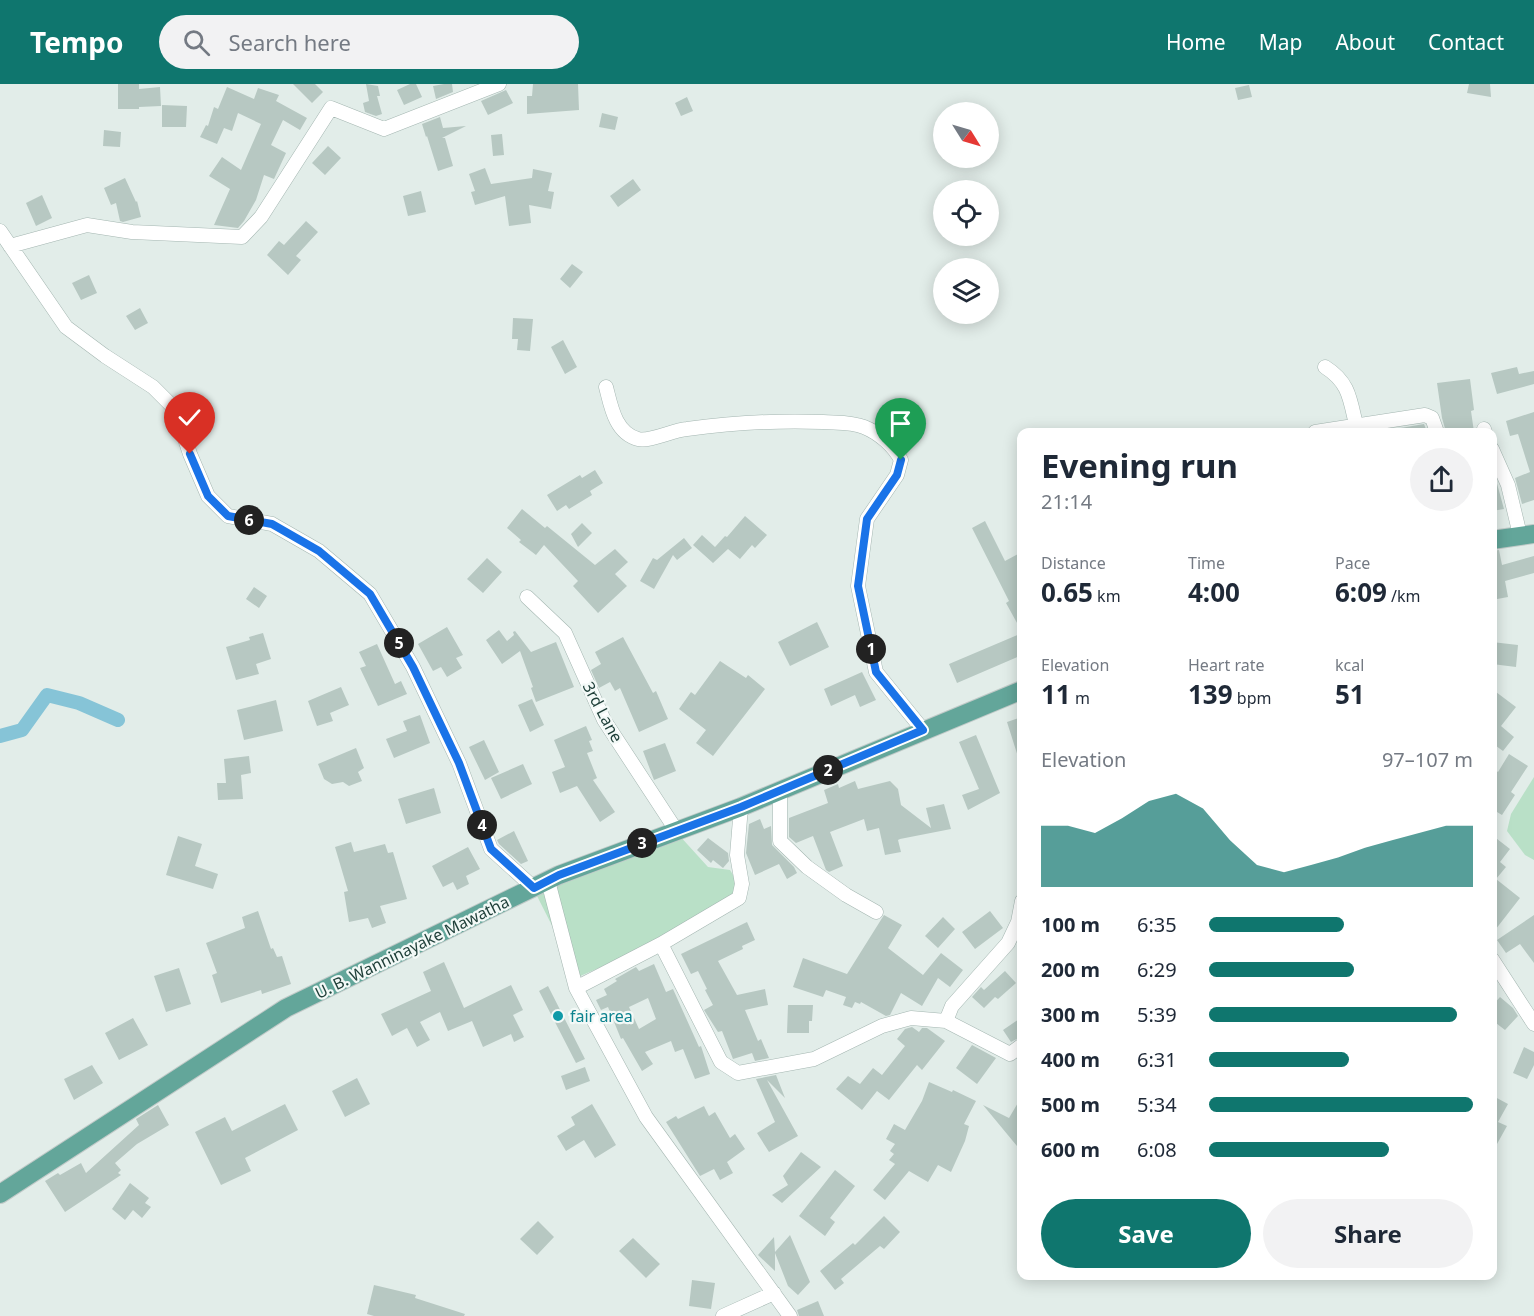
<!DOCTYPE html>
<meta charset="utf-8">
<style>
body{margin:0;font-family:"Noto Sans",sans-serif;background:#f2f2f3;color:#1f2937;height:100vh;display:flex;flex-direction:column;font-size:22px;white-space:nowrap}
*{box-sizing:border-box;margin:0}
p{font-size:20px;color:#747a83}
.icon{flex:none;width:33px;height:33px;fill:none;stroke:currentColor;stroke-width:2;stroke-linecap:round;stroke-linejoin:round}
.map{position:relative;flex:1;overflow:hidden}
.side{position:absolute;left:1017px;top:344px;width:480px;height:852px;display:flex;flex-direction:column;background:#fff;border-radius:12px;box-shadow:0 3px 15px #0003}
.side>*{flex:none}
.needle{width:39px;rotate:127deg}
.controls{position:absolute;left:933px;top:18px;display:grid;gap:12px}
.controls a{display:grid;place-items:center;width:66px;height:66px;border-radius:50%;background:#fff;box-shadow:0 3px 15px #0003;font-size:30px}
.pin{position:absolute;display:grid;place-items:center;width:51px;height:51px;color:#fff;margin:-62px -26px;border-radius:50% 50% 50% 0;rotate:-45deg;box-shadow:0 0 6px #0007}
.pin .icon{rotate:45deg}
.km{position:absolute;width:30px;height:30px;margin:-15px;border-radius:50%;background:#222;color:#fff;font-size:16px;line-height:30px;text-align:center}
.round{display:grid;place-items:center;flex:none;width:63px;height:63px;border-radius:32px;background:#f2f2f3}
.head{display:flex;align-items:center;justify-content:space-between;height:102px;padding:0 24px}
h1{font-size:33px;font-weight:700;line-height:45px}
.figures{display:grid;grid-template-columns:repeat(3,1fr);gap:9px;height:102px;padding:6px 24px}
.figures div{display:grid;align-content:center}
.figures b{font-size:26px;font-weight:700}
.figures small{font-size:16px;font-weight:400}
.figures p{font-size:16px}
.chart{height:168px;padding:12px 24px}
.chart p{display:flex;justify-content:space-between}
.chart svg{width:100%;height:108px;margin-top:6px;fill:#0f766e;opacity:.7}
.action{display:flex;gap:12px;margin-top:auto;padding:12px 24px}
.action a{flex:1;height:69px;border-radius:36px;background:#0f766e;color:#fff;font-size:24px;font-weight:700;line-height:69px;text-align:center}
.action a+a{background:#f2f2f3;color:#1f2937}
ul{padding:0 24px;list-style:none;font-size:20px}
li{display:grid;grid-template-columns:96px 72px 1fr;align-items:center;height:45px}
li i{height:15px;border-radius:8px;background:#0f766e}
header{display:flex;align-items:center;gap:36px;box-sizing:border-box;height:84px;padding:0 30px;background:#0f766e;color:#fff}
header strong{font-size:28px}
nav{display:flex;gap:33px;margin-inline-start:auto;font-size:21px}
.search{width:420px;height:54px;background:#f2f2f3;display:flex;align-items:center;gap:15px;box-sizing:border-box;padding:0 21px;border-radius:33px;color:#747a83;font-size:22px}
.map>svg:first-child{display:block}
.green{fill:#b9e0c7}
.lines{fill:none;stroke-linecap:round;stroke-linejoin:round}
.canal{stroke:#86c4d7;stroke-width:14}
.building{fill:#b7c8c2;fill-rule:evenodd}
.minor-casing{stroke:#a4b6b1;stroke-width:15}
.major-casing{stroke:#c1cac8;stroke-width:20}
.minor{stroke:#fff;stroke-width:14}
.major{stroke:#63a69a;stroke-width:18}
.route-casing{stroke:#fff;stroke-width:12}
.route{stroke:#1a73e8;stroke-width:8}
.culture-dot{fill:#0f9aa8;stroke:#f3f9f7;stroke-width:2}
.labels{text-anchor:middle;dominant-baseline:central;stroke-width:4.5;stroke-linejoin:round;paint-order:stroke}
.street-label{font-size:16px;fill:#20403a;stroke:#f3f9f7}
.culture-label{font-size:16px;fill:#0d838f;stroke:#f3f9f7;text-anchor:start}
</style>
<header>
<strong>Tempo</strong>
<div class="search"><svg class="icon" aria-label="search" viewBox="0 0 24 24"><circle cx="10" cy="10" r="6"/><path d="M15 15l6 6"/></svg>Search here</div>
<nav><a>Home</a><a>Map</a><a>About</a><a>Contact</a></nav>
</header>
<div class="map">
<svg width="1534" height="1232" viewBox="0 0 1534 1232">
<rect width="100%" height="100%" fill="#e2ede9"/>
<path class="green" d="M 1534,693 L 1534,776 L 1525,771 L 1507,747 L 1511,730 Z
M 678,750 L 708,783 L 730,786 L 736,796 L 732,814 L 617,876 L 578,893 L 535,808 Z"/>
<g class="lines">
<path class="canal" d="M 0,652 L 22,646 L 47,611 L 79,619 L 118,636"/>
</g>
<path class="building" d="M 118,0 L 139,0 L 139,5 L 160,3 L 161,22 L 139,23 L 139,25 L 118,25 Z
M 293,0 L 315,0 L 323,8 L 312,19 Z
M 366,0 L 378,2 L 380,12 L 377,12 L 382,30 L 376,32 L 365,28 L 363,19 L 369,17 Z
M 410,0 L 416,0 L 422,13 L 404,21 L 397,6 Z
M 444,0 L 452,0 L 453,8 L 436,15 L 433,2 Z
M 533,0 L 578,0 L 579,26 L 527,30 L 527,12 L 532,12 Z
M 1469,0 L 1490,0 L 1491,13 L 1467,9 Z
M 1249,1 L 1252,13 L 1238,16 L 1235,4 Z
M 227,3 L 254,15 L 258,4 L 279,11 L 276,17 L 307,34 L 300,46 L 283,36 L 271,61 L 286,69 L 274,95 L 264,91 L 256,116 L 244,137 L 238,144 L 214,141 L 230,105 L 209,92 L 222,73 L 241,86 L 261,40 L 238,29 L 232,47 L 224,44 L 217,60 L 200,53 L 206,41 L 208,42 L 214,23 L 218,25 Z
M 506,6 L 513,19 L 488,31 L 481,17 Z
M 687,13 L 693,27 L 681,32 L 675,19 Z
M 162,21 L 187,22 L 186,43 L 162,43 Z
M 602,29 L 618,33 L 615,46 L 599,43 Z
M 440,33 L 443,44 L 466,42 L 442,54 L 445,54 L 453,82 L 438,87 L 427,52 L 426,53 L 422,40 Z
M 104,46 L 121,48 L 120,63 L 103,62 Z
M 502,50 L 504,71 L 493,72 L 491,51 Z
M 328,62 L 341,74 L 325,91 L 312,79 Z
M 485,84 L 491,100 L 532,94 L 533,85 L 552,89 L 548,107 L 554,108 L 551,125 L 529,121 L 531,139 L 509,142 L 505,112 L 475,121 L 471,108 L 475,107 L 469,90 Z
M 125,94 L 136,118 L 137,117 L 141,133 L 123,138 L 120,137 L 116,119 L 111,121 L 104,104 Z
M 633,95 L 641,106 L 618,123 L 610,112 Z
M 421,107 L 426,128 L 408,132 L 403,112 Z
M 42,111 L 52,134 L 36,142 L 26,119 Z
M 306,137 L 318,148 L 296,172 L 301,176 L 288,191 L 267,171 L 279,157 L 284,161 Z
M 572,180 L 583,188 L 570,204 L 560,195 Z
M 89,191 L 97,209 L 81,216 L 72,199 Z
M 140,224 L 148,239 L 135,246 L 126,232 Z
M 513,234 L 533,235 L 530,267 L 517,266 L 518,255 L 512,255 Z
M 563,256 L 577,283 L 565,290 L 551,263 Z
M 1517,283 L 1519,290 L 1534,287 L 1534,300 L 1497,310 L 1491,289 Z
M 1470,295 L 1474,326 L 1471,327 L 1474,348 L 1446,348 L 1442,334 L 1437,299 Z
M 1534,328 L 1534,416 L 1522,420 L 1515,394 L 1530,388 L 1518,350 L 1510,352 L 1506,337 Z
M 884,329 L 906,345 L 898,356 L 876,339 Z
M 1424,340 L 1427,348 L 1389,348 L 1389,346 Z
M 595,386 L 603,399 L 590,407 L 592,411 L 569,425 L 566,421 L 557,427 L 547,411 L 580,391 L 582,394 Z
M 1496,396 L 1504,425 L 1492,427 L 1492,397 Z
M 522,425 L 545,444 L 547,442 L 595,481 L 615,465 L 628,478 L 615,490 L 627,502 L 598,529 L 573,502 L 578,497 L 544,461 L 536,471 L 519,458 L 521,456 L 507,444 Z
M 745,432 L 767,451 L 755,464 L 752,461 L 740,475 L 728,465 L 713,479 L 693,461 L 702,451 L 715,463 L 725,452 L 727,453 Z
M 985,437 L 1005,477 L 1022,468 L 1022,548 L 1006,519 L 1009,517 L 972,444 Z
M 582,439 L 592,449 L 578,463 L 571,450 Z
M 684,454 L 692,464 L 677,476 L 673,471 L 654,505 L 640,497 L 653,474 L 657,476 Z
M 1499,466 L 1502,481 L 1534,472 L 1534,489 L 1505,497 L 1508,513 L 1492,516 L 1492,467 Z
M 487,474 L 502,488 L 483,509 L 467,495 Z
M 254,503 L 267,512 L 259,524 L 246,515 Z
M 817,538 L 829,563 L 790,582 L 778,558 Z
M 447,543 L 463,571 L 456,574 L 462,584 L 447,593 L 441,583 L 433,587 L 418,560 Z
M 499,546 L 507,557 L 514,551 L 513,548 L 515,547 L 531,568 L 556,558 L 574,603 L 536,618 L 531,604 L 533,603 L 520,567 L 502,580 L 486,556 Z
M 263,549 L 271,575 L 256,580 L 259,590 L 236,596 L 226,563 L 250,556 L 249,553 Z
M 1022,549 L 1022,571 L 957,599 L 949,580 Z
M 623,553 L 653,609 L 656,607 L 668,635 L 639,648 L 620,604 L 615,607 L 610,598 L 599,604 L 591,586 L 601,580 L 595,568 Z
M 1492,558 L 1518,561 L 1516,583 L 1492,580 Z
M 377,560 L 395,600 L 401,597 L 407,610 L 378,622 L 360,584 L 366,582 L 359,568 Z
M 720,577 L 746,594 L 748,591 L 765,605 L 713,672 L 696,659 L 706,646 L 679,625 L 691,608 L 695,611 Z
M 862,588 L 876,616 L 860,623 L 855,611 L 831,622 L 824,605 Z
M 341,603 L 349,621 L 330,629 L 333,637 L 317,642 L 308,617 Z
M 1492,605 L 1516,623 L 1501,642 L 1514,653 L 1503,667 L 1492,659 Z
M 532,615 L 544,641 L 530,648 L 518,621 Z
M 276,616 L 283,647 L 244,656 L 237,626 Z
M 420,631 L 430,659 L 394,674 L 386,655 L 407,647 L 403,637 Z
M 1022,633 L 1022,676 L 1019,676 L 1007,638 Z
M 586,642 L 592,656 L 589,657 L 593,667 L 587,669 L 597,694 L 593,696 L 615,728 L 600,738 L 577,702 L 560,709 L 552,688 L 565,683 L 554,656 Z
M 976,651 L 1000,709 L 968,726 L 962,711 L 979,705 L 959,658 Z
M 484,656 L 499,688 L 485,696 L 469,663 Z
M 665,659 L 676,687 L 654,696 L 643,667 Z
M 356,664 L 364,684 L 358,688 L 362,697 L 349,702 L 343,698 L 332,700 L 324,695 L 318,680 Z
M 1509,670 L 1528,682 L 1511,708 L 1515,711 L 1502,731 L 1492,725 L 1492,684 L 1498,688 Z
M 249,672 L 251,689 L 241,691 L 243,715 L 218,716 L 217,699 L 226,699 L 224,675 Z
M 523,680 L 532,700 L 501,715 L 491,694 Z
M 855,697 L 858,705 L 890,697 L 898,705 L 901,721 L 931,744 L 926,724 L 944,720 L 951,745 L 900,755 L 898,756 L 901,768 L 885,771 L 879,744 L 867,747 L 864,735 L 830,748 L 843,782 L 829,788 L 826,786 L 813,752 L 796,759 L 789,753 L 789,734 L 828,719 L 824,706 L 838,700 L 839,704 Z
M 434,704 L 441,729 L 406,740 L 398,715 Z
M 760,735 L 764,745 L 771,742 L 772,761 L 794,783 L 797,789 L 787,795 L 779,780 L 755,791 L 746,769 L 749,740 Z
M 514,747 L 528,777 L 521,780 L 499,760 L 497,756 Z
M 1492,751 L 1510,765 L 1500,778 L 1506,783 L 1496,795 L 1520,814 L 1492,850 Z
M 178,752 L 202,760 L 195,782 L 218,790 L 213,805 L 166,791 Z
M 708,754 L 728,769 L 729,777 L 723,784 L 713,776 L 711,779 L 697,766 Z
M 351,758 L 354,768 L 385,760 L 388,769 L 393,768 L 407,815 L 380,822 L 386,839 L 372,844 L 368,834 L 349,838 L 344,808 L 348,807 L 335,763 Z
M 468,763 L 480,785 L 466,792 L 469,800 L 457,806 L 453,798 L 443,803 L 432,782 Z
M 258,827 L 271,865 L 273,864 L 277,873 L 282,872 L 291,900 L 262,910 L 261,906 L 221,919 L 212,891 L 217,889 L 206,859 L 245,844 L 242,833 Z
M 990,827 L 1003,844 L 975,865 L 962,848 Z
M 884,831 L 902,841 L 888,864 L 923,891 L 941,869 L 963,886 L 950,903 L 938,894 L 922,922 L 901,909 L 890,931 L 886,932 L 861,918 L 860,920 L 855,918 L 852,924 L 843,921 L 846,913 L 826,906 L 823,913 L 793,903 L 803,874 L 847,890 Z
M 1534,831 L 1534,879 L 1520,860 L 1506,869 L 1497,856 Z
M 943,833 L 955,845 L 938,864 L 925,852 Z
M 747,838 L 755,856 L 742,862 L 743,865 L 718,877 L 737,911 L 765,905 L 768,921 L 745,926 L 758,957 L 761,955 L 769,974 L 755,977 L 752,969 L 733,975 L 722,947 L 718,948 L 704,926 L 713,921 L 705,906 L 707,905 L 698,887 L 691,890 L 681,870 Z
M 444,878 L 464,924 L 511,901 L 523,926 L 513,931 L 524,953 L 514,958 L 511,950 L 483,963 L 472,937 L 448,947 L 440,928 L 420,938 L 430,956 L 417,963 L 407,944 L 392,952 L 381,930 L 431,907 L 423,888 Z
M 654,880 L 666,908 L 673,905 L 699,963 L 701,962 L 710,990 L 695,995 L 683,965 L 675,968 L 671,957 L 645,968 L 653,980 L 642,987 L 623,954 L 621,955 L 608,923 L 601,926 L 596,916 L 607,911 L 604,905 L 617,897 L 615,895 L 636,883 L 639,887 ZM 648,914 L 656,935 L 639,945 L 629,923 Z
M 179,884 L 191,920 L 166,928 L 154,892 Z
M 1005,887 L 1016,899 L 998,915 L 995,913 L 984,924 L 972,913 L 981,903 L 984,906 Z
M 548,902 L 585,975 L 576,979 L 539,907 Z
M 1500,913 L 1513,924 L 1518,932 L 1505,946 L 1492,936 L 1492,922 Z
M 788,921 L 813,921 L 812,937 L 809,937 L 809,949 L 787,949 Z
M 1022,933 L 1022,952 L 1011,958 L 1003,946 Z
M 133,934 L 148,961 L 119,976 L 105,949 Z
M 912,943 L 919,948 L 922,944 L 927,944 L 945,957 L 922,986 L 917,981 L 889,1016 L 877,1007 L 862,1026 L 836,1005 L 848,992 L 860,1000 L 873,984 L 882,991 L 905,962 L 897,955 L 905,945 Z
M 972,961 L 996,974 L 977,1000 L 956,984 Z
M 1524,963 L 1534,968 L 1534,981 L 1527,995 L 1513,989 Z
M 92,981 L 103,999 L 74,1016 L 64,995 Z
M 585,983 L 590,997 L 566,1006 L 561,992 Z
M 776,991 L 785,1014 L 767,996 L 798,1052 L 769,1068 L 757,1049 L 775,1038 L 756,995 Z
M 357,994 L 370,1020 L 345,1033 L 332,1007 Z
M 929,998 L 952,1008 L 953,1006 L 976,1017 L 964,1040 L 969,1042 L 965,1057 L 951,1088 L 938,1081 L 928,1098 L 909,1087 L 885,1116 L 873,1106 L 895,1080 L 889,1076 L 894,1070 L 890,1067 L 895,1060 L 886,1055 L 894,1040 L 905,1046 L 922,1017 Z
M 1022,1012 L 1022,1068 L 983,1021 L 1009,1034 Z
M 1495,1013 L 1508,1020 L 1498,1038 L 1507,1042 L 1492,1069 L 1492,1019 Z
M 285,1020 L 298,1046 L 245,1074 L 251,1087 L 221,1101 L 195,1048 L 225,1033 L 232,1047 Z
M 592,1020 L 616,1061 L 595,1074 L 584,1056 L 566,1067 L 557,1052 L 575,1041 L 571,1033 Z
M 158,1021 L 169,1041 L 137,1060 L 115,1079 L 121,1086 L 118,1089 L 121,1091 L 65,1128 L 45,1097 L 58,1089 L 60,1091 L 81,1079 L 86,1089 L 139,1041 L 136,1035 Z
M 704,1022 L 709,1032 L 715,1028 L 730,1054 L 735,1050 L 745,1065 L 727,1078 L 733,1089 L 720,1096 L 714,1085 L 700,1092 L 666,1038 L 676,1032 L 678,1035 Z
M 801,1068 L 821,1083 L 782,1119 L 772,1111 L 788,1101 L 783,1092 Z
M 835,1086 L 855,1102 L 830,1134 L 835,1138 L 825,1152 L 799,1132 Z
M 130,1099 L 149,1114 L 145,1119 L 151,1123 L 142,1134 L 133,1126 L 125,1136 L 112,1125 Z
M 884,1132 L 900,1148 L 884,1165 L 880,1162 L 841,1195 L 844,1199 L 835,1206 L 820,1187 L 853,1159 L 855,1161 Z
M 538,1137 L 554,1153 L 537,1171 L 520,1155 Z
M 790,1151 L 810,1198 L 798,1211 L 788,1202 L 775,1169 L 775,1187 L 758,1171 L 774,1153 L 775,1168 Z
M 633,1154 L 660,1180 L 646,1194 L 619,1167 Z
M 692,1196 L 715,1199 L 711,1225 L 689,1222 Z
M 374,1201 L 416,1211 L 415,1214 L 465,1230 L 464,1232 L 374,1232 L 367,1230 Z
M 818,1217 L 824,1232 L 799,1232 L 797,1226 Z"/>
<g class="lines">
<defs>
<path id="minor" d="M 0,147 L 66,243 L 105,272 L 153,303 L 175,325 L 190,370 L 208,412 L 228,432 L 272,440 L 319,467 L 370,510 L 413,583 L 459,679 L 491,765 L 534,804
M 10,162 L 87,141 L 132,148 L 242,153 L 261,133 L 331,24 L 384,45 L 499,0
M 1325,283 C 1349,298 1350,315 1356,341
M 606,303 C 611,322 615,349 638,355 C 650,358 673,346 687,345 C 732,339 777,336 823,338 C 837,339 852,338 864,343 C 879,349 894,362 901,376 L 897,391 L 867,435 L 858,502 L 876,588 L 923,646
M 1484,345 L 1485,348
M 1315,348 L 1425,331 L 1432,334 L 1437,348
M 1492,365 L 1508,401 L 1520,451
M 527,513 L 565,549 L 604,636 L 676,746
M 780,706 L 780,757 L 807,783 L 846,811 L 876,828
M 548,797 L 576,904 L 646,1033 L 790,1232
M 661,860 L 721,978 L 738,989 L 814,975 L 882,942 L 911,934 L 946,937 L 1010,970 L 1022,961
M 1492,875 L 1534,940
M 576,904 L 661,860 L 739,814 L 742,800 L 737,771 L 741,723
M 946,937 L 952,922 L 1008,859 L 1018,838 L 1022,817
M 723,1232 L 774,1209"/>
<path id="major" d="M 1492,456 L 1534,450
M 0,1110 L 286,924 L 559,791 L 741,723 L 1022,606"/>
</defs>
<use href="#minor" class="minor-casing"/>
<use href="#major" class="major-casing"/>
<use href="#minor" class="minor"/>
<use href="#major" class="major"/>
</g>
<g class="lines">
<defs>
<path id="route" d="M 190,370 L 208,412 L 228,432 L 272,440 L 319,467 L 370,510 L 413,583 L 459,679 L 491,765 L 534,804 L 559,791 L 741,723 L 923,646 L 876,588 L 858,502 L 867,435 L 897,391 L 901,376"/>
</defs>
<use href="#route" class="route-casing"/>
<use href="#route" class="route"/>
</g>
<circle class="culture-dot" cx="558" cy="932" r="6"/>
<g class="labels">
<g class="street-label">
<text transform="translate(603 628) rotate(62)">3rd Lane</text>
<text transform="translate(412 863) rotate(-26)">U. B. Wanninayake Mawatha</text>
</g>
<g class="culture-label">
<text x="570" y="932">fair area</text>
</g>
</g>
</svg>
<div class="controls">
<a><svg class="needle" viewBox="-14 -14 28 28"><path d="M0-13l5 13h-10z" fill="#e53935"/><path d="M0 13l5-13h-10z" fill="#747a83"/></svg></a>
<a><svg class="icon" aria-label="locate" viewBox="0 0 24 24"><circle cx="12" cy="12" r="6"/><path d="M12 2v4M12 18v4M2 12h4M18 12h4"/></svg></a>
<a><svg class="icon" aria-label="layers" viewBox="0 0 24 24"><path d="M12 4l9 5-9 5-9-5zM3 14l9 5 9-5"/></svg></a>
</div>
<div class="pin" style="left:901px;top:376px;background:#1e9e55"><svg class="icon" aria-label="arrive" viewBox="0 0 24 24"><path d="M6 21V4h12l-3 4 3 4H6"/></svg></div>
<div class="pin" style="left:190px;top:370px;background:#d93025"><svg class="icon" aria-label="check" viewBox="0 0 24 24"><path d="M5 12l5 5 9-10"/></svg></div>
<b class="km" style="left:871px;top:565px">1</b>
<b class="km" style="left:828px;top:686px">2</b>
<b class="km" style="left:642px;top:759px">3</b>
<b class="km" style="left:482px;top:741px">4</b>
<b class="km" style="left:399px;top:559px">5</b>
<b class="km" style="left:249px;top:436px">6</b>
<section class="side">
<div class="head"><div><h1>Evening run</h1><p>21:14</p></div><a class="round"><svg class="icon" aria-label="share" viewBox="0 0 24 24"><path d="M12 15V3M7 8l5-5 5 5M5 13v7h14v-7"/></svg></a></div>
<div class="figures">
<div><p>Distance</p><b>0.65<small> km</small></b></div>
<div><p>Time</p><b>4:00</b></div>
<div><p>Pace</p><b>6:09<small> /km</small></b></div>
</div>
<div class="figures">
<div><p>Elevation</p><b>11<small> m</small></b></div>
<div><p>Heart rate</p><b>139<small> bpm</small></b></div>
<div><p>kcal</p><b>51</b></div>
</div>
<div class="chart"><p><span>Elevation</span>97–107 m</p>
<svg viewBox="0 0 160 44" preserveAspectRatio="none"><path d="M0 44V19L10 19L20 22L30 16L40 9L50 6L60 12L70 25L80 35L90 38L100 35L110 32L120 28L130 25L140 22L150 19L160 19V44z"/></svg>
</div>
<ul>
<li><b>100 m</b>6:35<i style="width:51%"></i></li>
<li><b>200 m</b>6:29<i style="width:55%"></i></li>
<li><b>300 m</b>5:39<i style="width:94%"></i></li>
<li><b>400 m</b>6:31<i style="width:53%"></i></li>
<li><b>500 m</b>5:34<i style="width:100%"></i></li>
<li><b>600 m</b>6:08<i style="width:68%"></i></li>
</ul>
<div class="action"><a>Save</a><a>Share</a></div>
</section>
</div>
